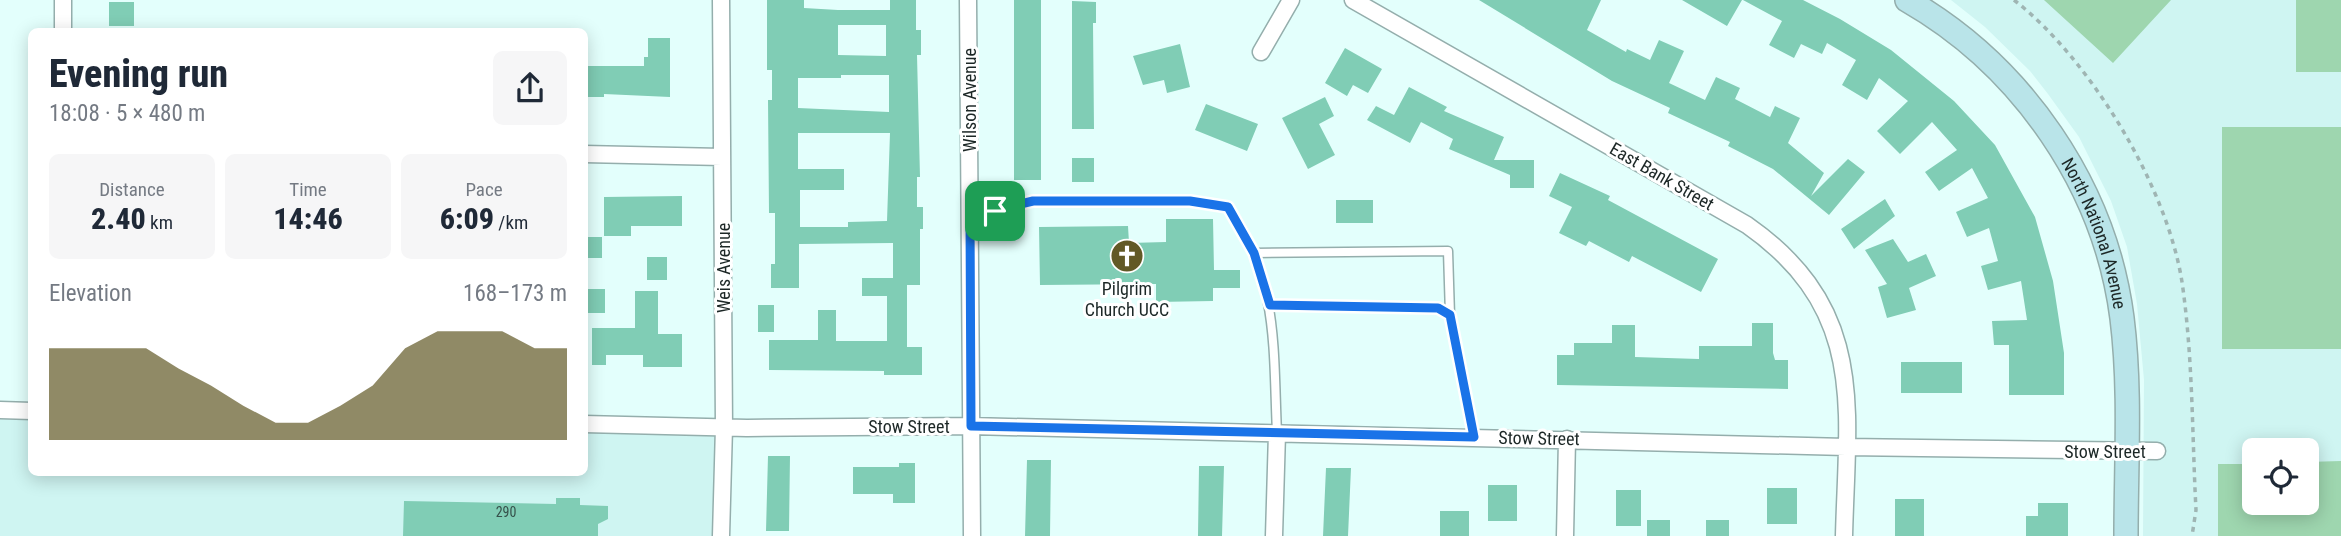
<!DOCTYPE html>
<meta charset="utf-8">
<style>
body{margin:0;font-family:"Roboto Condensed",sans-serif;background:#f6f6f7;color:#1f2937;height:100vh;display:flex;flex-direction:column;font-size:26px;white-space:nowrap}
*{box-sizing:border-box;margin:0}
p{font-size:23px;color:#747a83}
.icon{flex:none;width:38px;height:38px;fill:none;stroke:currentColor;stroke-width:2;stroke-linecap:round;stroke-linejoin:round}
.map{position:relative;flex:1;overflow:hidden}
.details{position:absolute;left:28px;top:28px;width:560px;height:448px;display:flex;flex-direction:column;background:#fff;border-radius:10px;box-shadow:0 4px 18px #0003}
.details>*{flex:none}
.tools{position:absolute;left:2242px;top:438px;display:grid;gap:14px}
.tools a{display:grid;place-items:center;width:77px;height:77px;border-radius:10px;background:#fff;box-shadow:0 4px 18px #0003;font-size:35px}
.pin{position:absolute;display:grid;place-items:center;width:60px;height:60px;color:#fff;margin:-30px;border-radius:14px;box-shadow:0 4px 10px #0006}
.round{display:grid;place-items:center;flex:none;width:74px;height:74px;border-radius:10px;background:#f6f6f7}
.overview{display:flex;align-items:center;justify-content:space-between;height:119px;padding:0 21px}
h1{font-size:38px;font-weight:800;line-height:52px}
.stats{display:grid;grid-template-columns:repeat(3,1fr);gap:10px;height:119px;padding:7px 21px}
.stats div{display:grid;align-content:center;border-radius:10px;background:#f6f6f7;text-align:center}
.stats b{font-size:30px;font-weight:800}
.stats small{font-size:19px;font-weight:400}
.stats p{font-size:19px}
.chart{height:196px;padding:14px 21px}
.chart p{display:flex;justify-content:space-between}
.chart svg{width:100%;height:126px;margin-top:7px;fill:#625926;opacity:.7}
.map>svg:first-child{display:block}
.built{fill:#cff5f2;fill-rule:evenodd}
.green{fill:#9ed6af}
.building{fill:#80cdb5;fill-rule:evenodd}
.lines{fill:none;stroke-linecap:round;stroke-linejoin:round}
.lane-casing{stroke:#94aeac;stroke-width:11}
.street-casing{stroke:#94aeac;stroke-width:19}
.secondary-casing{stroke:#94aeac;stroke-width:26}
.path{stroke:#9fb5b3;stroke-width:3.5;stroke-dasharray:5 5;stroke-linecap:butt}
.lane{stroke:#fff;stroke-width:8}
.street{stroke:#fff;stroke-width:16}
.secondary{stroke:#b9e4e9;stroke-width:23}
.route-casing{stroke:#fff;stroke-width:14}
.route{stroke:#1a73e8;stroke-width:9}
.labels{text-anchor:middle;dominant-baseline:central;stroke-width:6;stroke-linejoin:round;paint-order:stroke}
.number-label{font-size:14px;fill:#35504a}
.street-label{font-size:18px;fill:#1c2726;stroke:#fff}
.poi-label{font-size:18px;fill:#1c2726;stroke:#fff}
</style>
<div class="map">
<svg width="2341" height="536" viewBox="0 0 2341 536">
<rect width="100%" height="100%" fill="#e3fffc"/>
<path class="built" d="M 1951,0 L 2341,0 L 2341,536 L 2143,536 L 2144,380 L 2137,304 L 2127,247 L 2111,201 L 2079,137 L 2048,94 L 2030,71 L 1985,27 ZM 2254,450 L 2306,450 L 2306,502 L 2254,502 Z
M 0,410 L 31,411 L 32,472 L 584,472 L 585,424 L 724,427 L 721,536 L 0,536 Z"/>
<path class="green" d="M 2044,0 L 2171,0 L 2113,63 Z
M 2296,0 L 2341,0 L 2341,72 L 2296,72 Z
M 2222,127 L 2341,127 L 2341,349 L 2222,349 Z
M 2341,461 L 2341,536 L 2218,536 L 2218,464 L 2254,464 L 2254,502 L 2306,502 L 2307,462 Z"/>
<path class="building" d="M 767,0 L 804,0 L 804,8 L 838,10 L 890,10 L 890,0 L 916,0 L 916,30 L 921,30 L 921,55 L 917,55 L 920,177 L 917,177 L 917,207 L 923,207 L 923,229 L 920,229 L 920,285 L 907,285 L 907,347 L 922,347 L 922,375 L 884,375 L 884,371 L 769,370 L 769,340 L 818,340 L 818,310 L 836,310 L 836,341 L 887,341 L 887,296 L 862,296 L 862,278 L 893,278 L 893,243 L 799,244 L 799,288 L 771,288 L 771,264 L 775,264 L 775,213 L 769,213 L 768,100 L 772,100 L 772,70 L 767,70 ZM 838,25 L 886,25 L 886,56 L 838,55 ZM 841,75 L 889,75 L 889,112 L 798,108 L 798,78 L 841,78 ZM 798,133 L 890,133 L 887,221 L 848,222 L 848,227 L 800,227 L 800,190 L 844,190 L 844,169 L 798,169 Z
M 1014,0 L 1041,0 L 1041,180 L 1014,180 Z
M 1479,0 L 1601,0 L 1587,30 L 1626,52 L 1627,49 L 1650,60 L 1659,40 L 1684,51 L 1669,83 L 1705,100 L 1716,77 L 1740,88 L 1735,99 L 1770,117 L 1775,106 L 1800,118 L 1788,143 L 1824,173 L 1811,196 L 1848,159 L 1865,172 L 1829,215 L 1773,169 L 1728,146 L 1730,142 L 1668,113 L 1670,108 L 1612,81 Z
M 1682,0 L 1742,0 L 1727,26 Z
M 1743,0 L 1803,0 L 1840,19 L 1891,50 L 1954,101 L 1995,145 L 2035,217 L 2053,281 L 2064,353 L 2064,395 L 2009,395 L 2009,345 L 1994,345 L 1992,321 L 2027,320 L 2021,281 L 1988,290 L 1981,266 L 1998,261 L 1989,228 L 1967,237 L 1956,212 L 1988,198 L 1972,168 L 1939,191 L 1925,172 L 1957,150 L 1932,122 L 1900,154 L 1877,131 L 1908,101 L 1879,78 L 1867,100 L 1842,85 L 1856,60 L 1827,43 L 1822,54 L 1801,44 L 1794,58 L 1769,45 L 1782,21 Z
M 1072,1 L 1096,2 L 1096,23 L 1093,23 L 1094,129 L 1072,129 Z
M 109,2 L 134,2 L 134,26 L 109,26 Z
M 648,38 L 670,38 L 670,97 L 604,94 L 604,97 L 584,97 L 584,66 L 644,66 L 644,57 L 648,57 Z
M 1180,44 L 1190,87 L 1167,93 L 1164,80 L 1143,85 L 1133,56 Z
M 1345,48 L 1382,69 L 1368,93 L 1353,85 L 1347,96 L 1325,83 Z
M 1409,87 L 1447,107 L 1444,111 L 1504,137 L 1494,160 L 1534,160 L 1534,188 L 1510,188 L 1510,175 L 1449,149 L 1453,139 L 1421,122 L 1410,143 L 1367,120 L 1376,106 L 1394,115 Z
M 1325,97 L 1334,116 L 1319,124 L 1335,155 L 1308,169 L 1282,118 Z
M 1206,104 L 1258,124 L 1247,151 L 1195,130 Z
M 1072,158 L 1094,158 L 1094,182 L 1072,182 Z
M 1560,173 L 1610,196 L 1608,200 L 1718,259 L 1701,292 L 1632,256 L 1629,262 L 1589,241 L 1586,246 L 1559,233 L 1572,207 L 1549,196 Z
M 682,196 L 682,226 L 631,226 L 631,236 L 604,236 L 604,197 Z
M 1885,199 L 1895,216 L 1854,249 L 1841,229 Z
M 1336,200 L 1373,200 L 1373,223 L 1336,223 Z
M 1166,219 L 1213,219 L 1214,270 L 1240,270 L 1240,288 L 1213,288 L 1213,301 L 1156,302 L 1156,284 L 1040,285 L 1039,227 L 1128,226 L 1129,243 L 1166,242 Z
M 584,237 L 602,237 L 602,258 L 584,258 Z
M 1893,239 L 1908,262 L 1926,254 L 1936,276 L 1909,288 L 1916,310 L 1887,318 L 1878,287 L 1887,284 L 1865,250 Z
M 647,257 L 667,257 L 667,280 L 647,280 Z
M 584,289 L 605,289 L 605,313 L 584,313 Z
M 635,291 L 658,291 L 658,334 L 682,334 L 682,367 L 643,367 L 643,355 L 606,355 L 606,365 L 592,365 L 592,328 L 635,328 Z
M 758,305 L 774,305 L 774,332 L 758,332 Z
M 1752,323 L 1773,323 L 1773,353 L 1775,360 L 1788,360 L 1788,389 L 1557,385 L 1557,355 L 1574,355 L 1574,343 L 1612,343 L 1612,325 L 1635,325 L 1635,357 L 1699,359 L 1699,346 L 1752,346 Z
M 1901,362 L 1962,362 L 1962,393 L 1901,393 Z
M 768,456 L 790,456 L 789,531 L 766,531 Z
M 1027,460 L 1051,460 L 1050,536 L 1025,536 Z
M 899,463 L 915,463 L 915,503 L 893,503 L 893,494 L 853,494 L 853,467 L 899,467 Z
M 1199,466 L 1224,466 L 1222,536 L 1198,536 Z
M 1326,468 L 1351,468 L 1348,536 L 1323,536 Z
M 1488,485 L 1517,485 L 1517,521 L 1488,521 Z
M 1767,488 L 1797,488 L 1797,524 L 1767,524 Z
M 1616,490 L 1641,490 L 1641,526 L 1616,526 Z
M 556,498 L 580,498 L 580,505 L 608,506 L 608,519 L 598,524 L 598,536 L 403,536 L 404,501 L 556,504 Z
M 1895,499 L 1924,499 L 1924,536 L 1895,536 Z
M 2038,503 L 2068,503 L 2068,536 L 2026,536 L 2026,516 L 2038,516 Z
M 1440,511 L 1469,511 L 1469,536 L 1440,536 Z
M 1647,520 L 1670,520 L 1670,536 L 1647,536 Z
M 1706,520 L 1729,520 L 1729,536 L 1706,536 Z"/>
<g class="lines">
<defs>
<path id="lane" d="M 969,216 L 1033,201 L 1190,201 L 1228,207 C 1279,280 1273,348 1277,433
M 1254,253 L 1448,251 L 1450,315
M 1270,305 L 1438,308 L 1450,315 L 1474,437"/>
<path id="street" d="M 721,0 L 724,427 L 721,536
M 968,0 L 972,536
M 1353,0 L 1747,225 C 1868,310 1847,408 1844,536
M 63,32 L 63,0
M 1261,52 L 1291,0
M 584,154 L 722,157
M 0,410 L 32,411
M 584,424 L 747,428 L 971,426 L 1846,447 L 2157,451
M 1274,536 L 1277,433
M 1565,536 L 1567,439"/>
<g id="secondary">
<path id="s1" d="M 1907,0 C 2022,66 2105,186 2122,318 C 2131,390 2126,464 2126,536"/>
</g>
</defs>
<use href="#lane" class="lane-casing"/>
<use href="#street" class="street-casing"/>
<use href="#secondary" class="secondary-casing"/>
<path class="path" d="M 2014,0 C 2090,59 2167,186 2182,282 C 2193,357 2192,435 2196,510 L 2192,536"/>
<use href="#lane" class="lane"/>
<use href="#street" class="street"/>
<use href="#secondary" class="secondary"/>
</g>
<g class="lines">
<defs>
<path id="route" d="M 1033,201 L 1190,201 L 1228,207 L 1254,253 L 1270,305 L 1438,308 L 1450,315 L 1474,437 L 971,426 L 970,216 Z"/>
</defs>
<use href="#route" class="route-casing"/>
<use href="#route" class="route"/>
</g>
<defs>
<symbol id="church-disc" viewBox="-11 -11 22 22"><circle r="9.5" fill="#625926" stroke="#fff"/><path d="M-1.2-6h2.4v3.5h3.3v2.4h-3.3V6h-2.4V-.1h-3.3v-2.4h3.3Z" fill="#fff"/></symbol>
</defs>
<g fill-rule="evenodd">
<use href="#church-disc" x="1108" y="237" width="38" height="38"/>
</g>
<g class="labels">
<g class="number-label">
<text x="506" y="512">290</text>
</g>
<g class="street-label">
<text transform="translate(969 100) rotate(-90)">Wilson Avenue</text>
<text transform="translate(1662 176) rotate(30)">East Bank Street</text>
<text stroke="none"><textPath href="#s1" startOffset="308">North National Avenue</textPath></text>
<text transform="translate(723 268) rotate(-90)">Weis Avenue</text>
<text x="909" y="426">Stow Street</text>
<text transform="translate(1539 438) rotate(1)">Stow Street</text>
<text x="2105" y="451">Stow Street</text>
</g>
<g class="poi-label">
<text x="1127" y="288">Pilgrim<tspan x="1127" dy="21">Church UCC</tspan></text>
</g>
</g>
</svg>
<div class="tools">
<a><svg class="icon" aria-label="locate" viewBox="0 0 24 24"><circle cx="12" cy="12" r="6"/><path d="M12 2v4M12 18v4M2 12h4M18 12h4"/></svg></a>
</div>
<div class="pin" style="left:995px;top:211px;background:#1e9e55"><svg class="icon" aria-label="arrive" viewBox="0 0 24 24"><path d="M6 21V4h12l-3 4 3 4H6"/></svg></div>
<section class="details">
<div class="overview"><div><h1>Evening run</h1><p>18:08 · 5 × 480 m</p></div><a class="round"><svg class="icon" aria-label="share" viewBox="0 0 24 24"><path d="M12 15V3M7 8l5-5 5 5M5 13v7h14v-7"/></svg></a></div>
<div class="stats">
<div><p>Distance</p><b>2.40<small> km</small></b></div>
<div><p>Time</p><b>14:46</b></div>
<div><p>Pace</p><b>6:09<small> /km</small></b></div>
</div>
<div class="chart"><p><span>Elevation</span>168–173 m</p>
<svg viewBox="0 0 160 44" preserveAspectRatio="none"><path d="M0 44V12L10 12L20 12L30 12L40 19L50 25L60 32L70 38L80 38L90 32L100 25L110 12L120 6L130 6L140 6L150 12L160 12V44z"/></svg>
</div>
</section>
</div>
